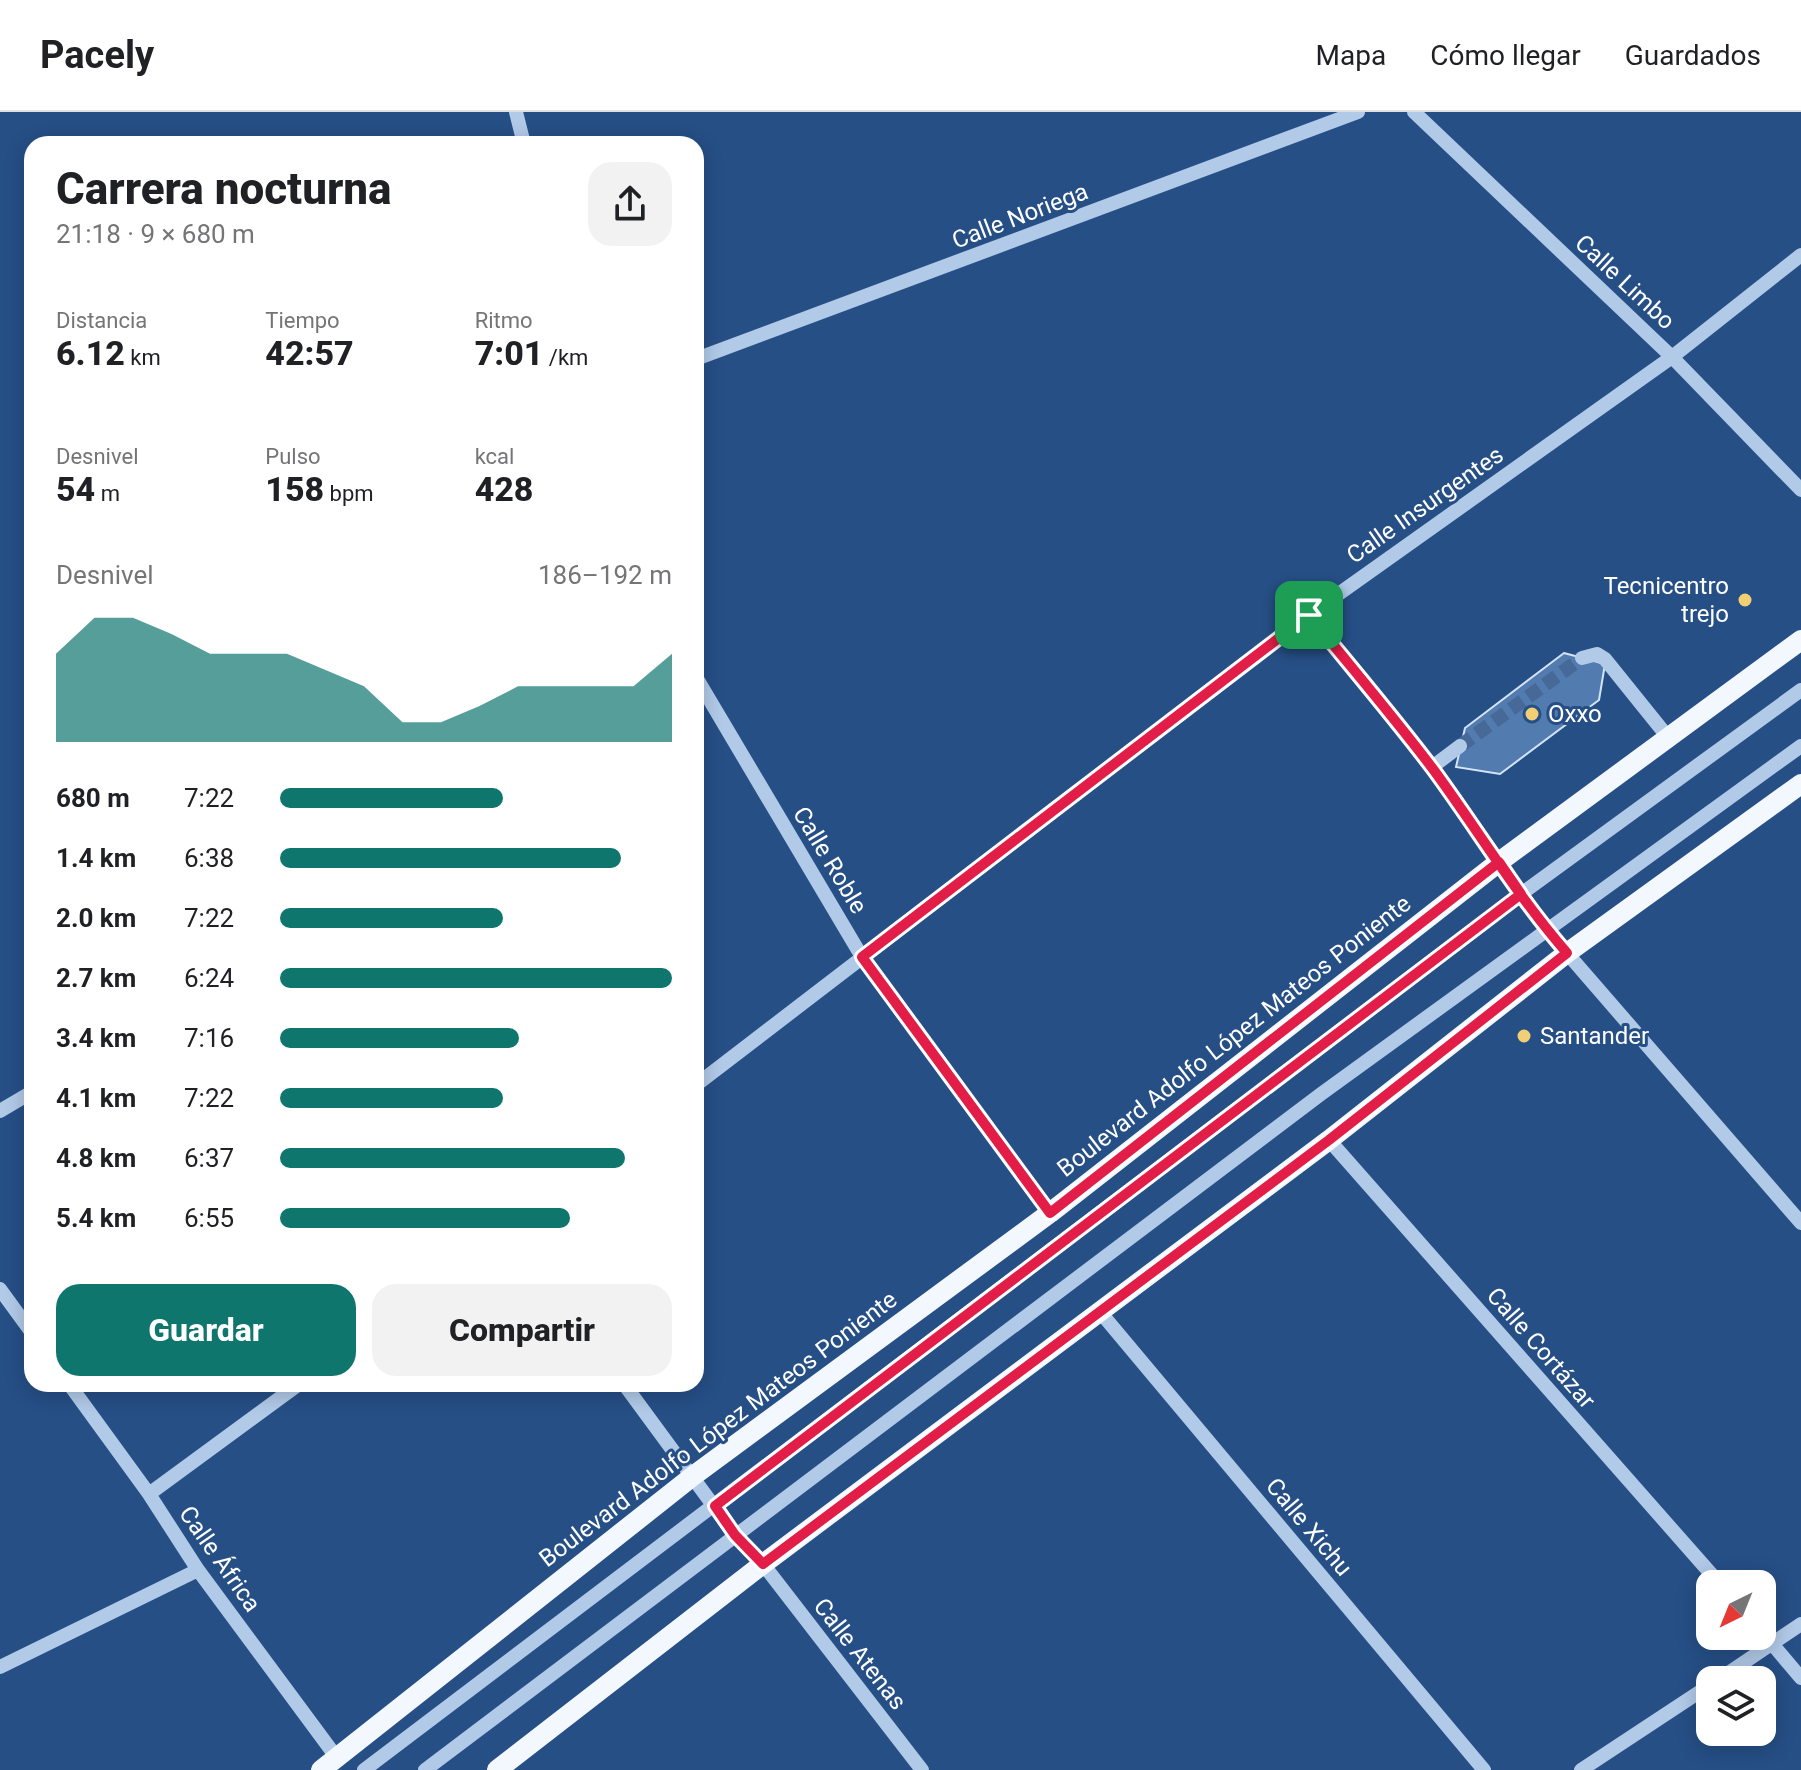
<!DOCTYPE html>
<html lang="es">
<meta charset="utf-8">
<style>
body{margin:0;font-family:Roboto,sans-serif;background:#f2f2f2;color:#202124;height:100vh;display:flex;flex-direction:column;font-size:30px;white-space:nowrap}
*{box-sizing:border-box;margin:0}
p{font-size:26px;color:#757577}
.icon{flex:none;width:44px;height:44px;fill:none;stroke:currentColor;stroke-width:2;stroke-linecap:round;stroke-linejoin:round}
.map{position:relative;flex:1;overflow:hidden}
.drawer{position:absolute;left:24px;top:24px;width:680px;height:1256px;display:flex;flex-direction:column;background:#fff;border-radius:24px;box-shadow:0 4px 20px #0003}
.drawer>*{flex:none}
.needle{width:52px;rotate:223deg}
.tools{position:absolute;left:1696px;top:1458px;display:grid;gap:16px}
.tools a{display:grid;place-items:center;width:80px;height:80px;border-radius:16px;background:#fff;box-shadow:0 4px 20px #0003;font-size:40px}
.pin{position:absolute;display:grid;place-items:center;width:68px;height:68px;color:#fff;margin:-34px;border-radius:16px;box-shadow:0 4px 12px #0006}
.round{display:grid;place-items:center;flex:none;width:84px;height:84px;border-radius:24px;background:#f2f2f2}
.overview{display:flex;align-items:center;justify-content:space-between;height:136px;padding:0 32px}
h1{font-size:44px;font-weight:800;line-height:60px}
.stats{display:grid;grid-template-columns:repeat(3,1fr);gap:12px;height:136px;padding:8px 32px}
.stats div{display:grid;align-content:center}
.stats b{font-size:34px;font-weight:800}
.stats small{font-size:22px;font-weight:400}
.stats p{font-size:22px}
.chart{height:224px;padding:16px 32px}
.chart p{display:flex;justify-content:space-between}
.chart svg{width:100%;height:144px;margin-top:8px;fill:#0f766e;opacity:.7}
.button{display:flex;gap:16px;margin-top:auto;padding:16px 32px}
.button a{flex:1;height:92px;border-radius:24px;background:#0f766e;color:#fff;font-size:32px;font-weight:800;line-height:92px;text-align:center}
.button a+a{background:#f2f2f2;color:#202124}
ul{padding:0 32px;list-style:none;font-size:26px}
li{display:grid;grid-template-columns:128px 96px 1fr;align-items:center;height:60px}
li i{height:20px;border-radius:10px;background:#0f766e}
header{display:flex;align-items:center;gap:48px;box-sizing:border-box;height:112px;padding:0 40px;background:#fff;border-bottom:2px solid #e0e0e0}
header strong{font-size:38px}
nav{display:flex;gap:44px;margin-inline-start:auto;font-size:28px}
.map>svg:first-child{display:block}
.building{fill:#527bb0;stroke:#d4e4f7;stroke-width:2}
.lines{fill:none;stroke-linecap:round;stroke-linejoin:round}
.minor-tunnel{stroke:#476998;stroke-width:14;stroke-dasharray:14 7;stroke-linecap:butt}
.minor{stroke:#b1cae8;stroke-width:14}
.major{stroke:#f3f7fe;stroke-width:20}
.route-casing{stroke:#fff;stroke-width:16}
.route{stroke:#e11d48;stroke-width:10}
.poi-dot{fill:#f2ce75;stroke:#264f86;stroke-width:3}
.labels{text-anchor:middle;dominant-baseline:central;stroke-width:6;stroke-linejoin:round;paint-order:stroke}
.street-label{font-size:24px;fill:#fff;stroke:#264f86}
.poi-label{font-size:24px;fill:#fff;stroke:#264f86;text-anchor:start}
</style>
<header>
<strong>Pacely</strong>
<nav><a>Mapa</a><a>Cómo llegar</a><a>Guardados</a></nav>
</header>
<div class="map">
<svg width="1801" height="1658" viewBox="0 0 1801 1658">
<rect width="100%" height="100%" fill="#264f86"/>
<path class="building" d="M 1564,541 L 1605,552 L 1599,588 L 1500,662 L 1456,655 L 1465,616 Z"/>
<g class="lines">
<path class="minor-tunnel" d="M 1460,634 L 1582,546"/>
<path class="minor" d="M 516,0 L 524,32
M 1414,0 L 1672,245 L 1801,378
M 696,247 L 1358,0
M 1309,503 L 1432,655 L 1547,818 L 1801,1111
M 1582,546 L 1597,542 L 1605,547 L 1667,624
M 696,565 L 862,845 L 1050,1101
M 1432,655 L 1460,634
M 696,973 L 1309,503 L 1672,245 L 1801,143
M 0,999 L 32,980
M 1329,1028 L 1720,1472
M 0,1177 L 32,1221
M 1101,1201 L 1484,1658
M 69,1272 L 149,1382 L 198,1458 L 337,1646
M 624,1272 L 735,1423 L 763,1452 L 922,1658
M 149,1382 L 299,1272
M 1762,1520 L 1801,1566
M 0,1555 L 198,1458
M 1718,1568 L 1801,1512
M 364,1658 L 1521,782 L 1801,578
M 425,1658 L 1321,982 L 1801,634
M 1581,1658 L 1710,1573"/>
<path class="major" d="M 321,1658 L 693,1364 L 1050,1101 L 1499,750 L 1801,528
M 497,1658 L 763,1452 L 1329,1028 L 1567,841 L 1801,672"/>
</g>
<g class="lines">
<defs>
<path id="route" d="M 1309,503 L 862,845 L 1050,1101 L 1499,750 L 1521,782 L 715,1394 L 735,1423 L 763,1452 L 1329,1028 L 1567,841 C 1517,784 1478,718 1433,657 C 1393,604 1350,554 1309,503"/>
</defs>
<use href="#route" class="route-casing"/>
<use href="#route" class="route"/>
</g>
<g class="poi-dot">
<circle cx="1745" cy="488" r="8"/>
<circle cx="1532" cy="602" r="8"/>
<circle cx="1524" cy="924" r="8"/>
</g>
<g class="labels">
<g class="street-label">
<text transform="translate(1020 104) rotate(-21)">Calle Noriega</text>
<text transform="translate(1625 170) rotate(43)">Calle Limbo</text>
<text transform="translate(1425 393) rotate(-35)">Calle Insurgentes</text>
<text transform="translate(830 748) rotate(59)">Calle Roble</text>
<text transform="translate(1234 924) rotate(-38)">Boulevard Adolfo López Mateos Poniente</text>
<text transform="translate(1541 1236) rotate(49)">Calle Cortázar</text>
<text transform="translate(718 1317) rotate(-37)">Boulevard Adolfo López Mateos Poniente</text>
<text transform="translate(1309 1415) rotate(50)">Calle Xichu</text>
<text transform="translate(220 1447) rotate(55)">Calle África</text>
<text transform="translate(860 1542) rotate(52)">Calle Atenas</text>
</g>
<g class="poi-label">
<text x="1729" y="474" text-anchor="end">Tecnicentro<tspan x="1729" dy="28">trejo</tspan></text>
<text x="1548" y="602">Oxxo</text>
<text x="1540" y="924">Santander</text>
</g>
</g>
</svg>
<div class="tools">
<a><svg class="needle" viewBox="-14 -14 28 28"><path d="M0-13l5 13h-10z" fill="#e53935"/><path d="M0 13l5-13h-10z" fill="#757577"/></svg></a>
<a><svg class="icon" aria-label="layers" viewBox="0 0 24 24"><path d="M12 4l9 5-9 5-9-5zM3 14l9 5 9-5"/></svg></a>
</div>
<div class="pin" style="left:1309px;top:503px;background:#1e9e55"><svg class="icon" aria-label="arrive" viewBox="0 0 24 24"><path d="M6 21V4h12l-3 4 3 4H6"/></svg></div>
<section class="drawer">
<div class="overview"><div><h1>Carrera nocturna</h1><p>21:18 · 9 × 680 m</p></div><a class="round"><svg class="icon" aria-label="share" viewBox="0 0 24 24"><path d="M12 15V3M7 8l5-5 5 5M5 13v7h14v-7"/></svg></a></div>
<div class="stats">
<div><p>Distancia</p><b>6.12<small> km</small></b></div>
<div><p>Tiempo</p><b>42:57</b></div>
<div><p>Ritmo</p><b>7:01<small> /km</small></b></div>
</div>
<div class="stats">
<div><p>Desnivel</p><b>54<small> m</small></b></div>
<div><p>Pulso</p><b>158<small> bpm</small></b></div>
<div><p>kcal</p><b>428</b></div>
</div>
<div class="chart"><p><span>Desnivel</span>186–192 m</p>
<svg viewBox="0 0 160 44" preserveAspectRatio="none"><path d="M0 44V17L10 6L20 6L30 11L40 17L50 17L60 17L70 22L80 27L90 38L100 38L110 33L120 27L130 27L140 27L150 27L160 17V44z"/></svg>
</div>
<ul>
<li><b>680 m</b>7:22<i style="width:57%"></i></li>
<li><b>1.4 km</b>6:38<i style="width:87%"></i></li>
<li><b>2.0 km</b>7:22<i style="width:57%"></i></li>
<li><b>2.7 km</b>6:24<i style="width:100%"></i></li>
<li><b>3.4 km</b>7:16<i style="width:61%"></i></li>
<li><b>4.1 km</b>7:22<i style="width:57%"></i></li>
<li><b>4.8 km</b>6:37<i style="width:88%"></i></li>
<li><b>5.4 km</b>6:55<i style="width:74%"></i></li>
</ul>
<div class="button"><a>Guardar</a><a>Compartir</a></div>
</section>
</div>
